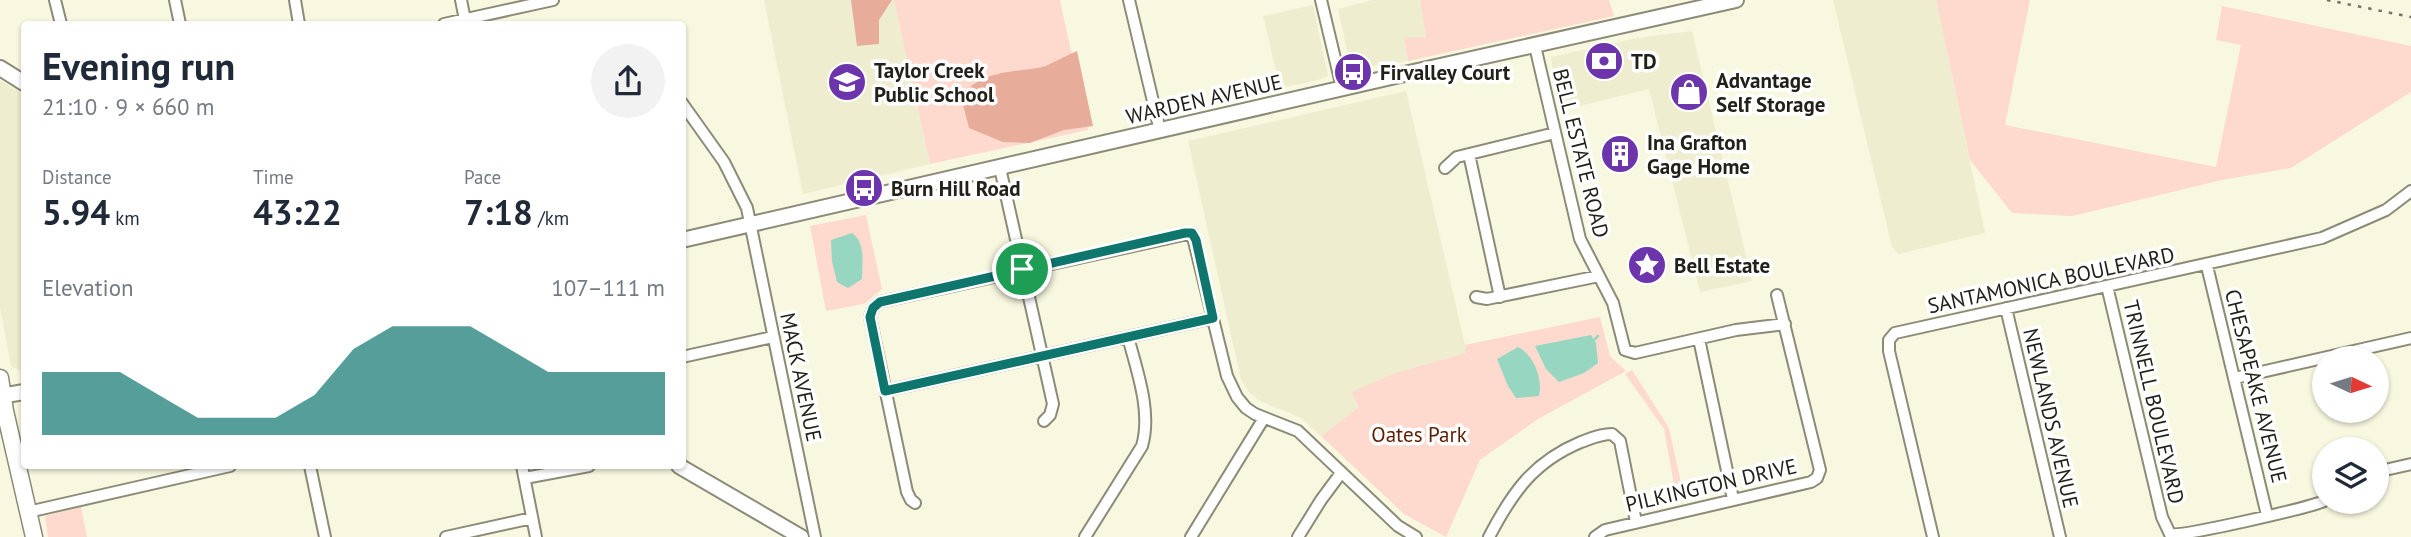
<!DOCTYPE html>
<meta charset="utf-8">
<style>
body{margin:0;font-family:"PT Sans",sans-serif;background:#f2f2f3;color:#1f2937;height:100vh;display:flex;flex-direction:column;font-size:26px;white-space:nowrap}
*{box-sizing:border-box;margin:0}
p{font-size:23px;color:#747a83}
.icon{flex:none;width:38px;height:38px;fill:none;stroke:currentColor;stroke-width:2;stroke-linecap:round;stroke-linejoin:round}
.map{position:relative;flex:1;overflow:hidden}
.drawer{position:absolute;left:21px;top:21px;width:665px;height:448px;display:flex;flex-direction:column;background:#fff;border-radius:7px;box-shadow:0 2px 5px #0004}
.drawer>*{flex:none}
.needle{width:46px;rotate:94deg}
.fabs{position:absolute;left:2312px;top:346px;display:grid;gap:14px}
.fabs a{display:grid;place-items:center;width:77px;height:77px;border-radius:50%;background:#fff;box-shadow:0 2px 5px #0004;font-size:35px}
.pin{position:absolute;display:grid;place-items:center;width:60px;height:60px;color:#fff;margin:-30px;border:4px solid #fff;border-radius:50%;box-shadow:0 2px 7px #0007}
.round{display:grid;place-items:center;flex:none;width:74px;height:74px;border-radius:37px;background:#f2f2f3}
.overview{display:flex;align-items:center;justify-content:space-between;height:119px;padding:0 21px}
h1{font-size:38px;font-weight:700;line-height:52px}
.stats{display:grid;grid-template-columns:repeat(3,1fr);gap:10px;height:119px;padding:7px 21px}
.stats div{display:grid;align-content:center}
.stats b{font-size:35px;font-weight:700}
.stats small{font-size:19px;font-weight:400}
.stats p{font-size:19px}
.chart{height:196px;padding:14px 21px}
.chart p{display:flex;justify-content:space-between}
.chart svg{width:100%;height:126px;margin-top:7px;fill:#0f766e;opacity:.7}
.map>svg:first-child{display:block}
.built{fill:#eeedcf}
.green{fill:#fed9cd}
.forest{fill:#e7ad9a}
.water{fill:#97d7c1}
.lines{fill:none;stroke-linecap:round;stroke-linejoin:round}
.stream{stroke:#97d7c1;stroke-width:2.5}
.street-casing{stroke:#8c8b77;stroke-width:14}
.secondary-casing{stroke:#8c8b77;stroke-width:18}
.primary-casing{stroke:#8c8b77;stroke-width:19}
.street{stroke:#fff;stroke-width:10}
.secondary{stroke:#fff;stroke-width:14}
.primary{stroke:#fff;stroke-width:16}
.rail{stroke:#737366;stroke-width:2.5;stroke-dasharray:3.5 7;stroke-linecap:butt}
.route-casing{stroke:#fff;stroke-width:14}
.route{stroke:#0f766e;stroke-width:9}
.labels{text-anchor:middle;dominant-baseline:central;stroke-width:7;stroke-linejoin:round;paint-order:stroke}
.poi-label{font-size:21px;font-weight:bold;fill:#212119;stroke:#fff;text-anchor:start}
.street-label{font-size:21px;fill:#212119;stroke:#fff}
.park-label{font-size:21px;fill:#5e1c01;stroke:#fff}
</style>
<div class="map">
<svg width="2411" height="537" viewBox="0 0 2411 537">
<rect width="100%" height="100%" fill="#f8f8e1"/>
<path class="built" d="M 764,0 L 894,0 L 930,164 L 803,194 Z
M 1373,0 L 1420,0 L 1426,37 L 1404,39 L 1408,61 L 1351,69 L 1338,9 Z
M 1833,0 L 1936,0 L 1985,233 L 1898,254 L 1892,247 Z
M 1313,5 L 1328,76 L 1318,80 L 1280,88 L 1263,16 Z
M 1692,31 L 1752,281 L 1700,292 L 1649,89 L 1559,111 L 1551,57 L 1637,38 Z
M 0,80 L 24,95 L 24,371 L 22,372 L 11,366 L 0,307 Z
M 1406,91 L 1467,353 L 1395,373 L 1353,392 L 1359,407 L 1321,436 L 1301,418 L 1260,401 L 1249,392 L 1241,380 L 1188,141 Z"/>
<path class="green" d="M 894,0 L 1060,0 L 1088,130 L 930,164 Z
M 1420,0 L 1609,0 L 1614,16 L 1408,61 L 1404,38 L 1426,37 Z
M 1936,0 L 2030,0 L 2005,125 L 2216,167 L 2241,45 L 2216,40 L 2222,6 L 2411,46 L 2411,92 L 2291,168 L 2222,180 L 2072,216 L 2012,213 L 1970,160 Z
M 866,215 L 882,289 L 864,304 L 826,311 L 810,226 Z
M 1600,317 L 1610,356 L 1626,371 L 1538,419 L 1480,460 L 1446,537 L 1404,514 L 1321,436 L 1359,407 L 1352,392 L 1395,373 L 1466,353 L 1465,345 Z
M 1632,370 L 1669,428 L 1685,501 L 1677,502 L 1664,429 L 1625,374 Z
M 81,507 L 87,537 L 48,537 L 45,516 Z"/>
<path class="forest" d="M 851,0 L 892,0 L 879,20 L 879,44 L 857,46 Z
M 1077,51 L 1093,126 L 1064,130 L 1030,143 L 1003,142 L 969,128 L 961,97 C 981,70 1012,73 1042,67 C 1050,65 1067,55 1077,51 Z"/>
<path class="water" d="M 852,233 C 866,243 862,263 862,279 L 848,288 L 837,282 L 832,261 L 831,240 Z
M 1591,335 L 1596,343 L 1598,363 L 1584,373 L 1559,382 L 1546,369 L 1535,346 Z
M 1518,347 C 1534,355 1543,379 1539,396 L 1516,398 L 1508,386 L 1497,359 Z"/>
<g class="lines">
<path class="stream" d="M 1594,340 L 1598,336"/>
<defs>
<path id="street" d="M 55,0 L 61,24
M 175,0 L 180,24
M 295,0 L 299,24
M 461,0 L 465,20
M 1129,0 L 1160,131
M 1321,0 L 1342,88
M 444,24 L 553,0
M 1535,46 L 1580,239 L 1613,303 L 1625,350 L 1635,353 L 1736,330 L 1785,324
M 682,103 L 724,162 L 747,208 L 815,537
M 1469,154 L 1500,297
M 1000,168 L 1053,404 L 1050,415 L 1044,421
M 1445,168 L 1457,157 L 1555,133
M 2207,266 L 2267,515
M 2107,286 L 2162,517 L 2170,534 C 2182,537 2308,508 2324,501
M 1476,297 L 1487,299 L 1599,276
M 2006,308 L 2060,537
M 1699,339 L 1733,499
M 682,357 L 773,337
M 2235,378 L 2411,338
M 885,391 L 1213,318
M 310,466 L 325,537
M 522,466 L 536,537
M 2376,472 L 2411,464
M 525,478 L 589,466
M 915,503 L 911,500 L 907,492 L 870,317 L 873,308 L 880,302 L 1192,233 L 1227,376 L 1237,397 L 1246,408 L 1255,414 L 1298,431 L 1398,526 L 1416,537
M 28,512 L 230,466
M 446,537 L 532,518
M 1085,537 L 1142,446 C 1152,412 1137,371 1128,337
M 1191,537 L 1264,418
M 1298,537 L 1321,500 L 1341,473
M 1489,537 C 1512,493 1533,462 1581,442 C 1592,438 1600,434 1612,434 L 1620,441 L 1636,522
M 1595,537 L 1605,530 L 1811,482 L 1817,478 L 1820,470 L 1777,295
M 1933,537 L 1889,351 L 1889,340 L 1895,333 L 2322,238 L 2386,210 L 2411,191"/>
<path id="secondary" d="M 0,68 L 24,83
M 682,240 L 1400,75 L 1736,0
M 0,396 L 24,392
M 679,466 L 801,537"/>
<path id="primary" d="M 0,378 L 5,411 L 34,537"/>
</defs>
<use href="#street" class="street-casing"/>
<use href="#secondary" class="secondary-casing"/>
<use href="#primary" class="primary-casing"/>
<use href="#street" class="street"/>
<use href="#secondary" class="secondary"/>
<use href="#primary" class="primary"/>
<path class="rail" d="M 2327,0 L 2411,17"/>
</g>
<g class="lines">
<defs>
<path id="route" d="M 1185,233 L 1192,233 L 1196,240 L 1213,318 L 885,391 L 870,317 L 873,308 L 880,302 Z"/>
</defs>
<use href="#route" class="route-casing"/>
<use href="#route" class="route"/>
</g>
<defs>
<symbol id="bank-disc" viewBox="-11 -11 22 22"><circle r="9.5" fill="#6c35ac" stroke="#fff"/><path d="M-6-4H6V4H-6ZM0-2.3a2.3 2.3 0 1 0 0 4.6a2.3 2.3 0 1 0 0-4.6Z" fill="#fff"/></symbol>
<symbol id="bus-disc" viewBox="-11 -11 22 22"><circle r="9.5" fill="#6c35ac" stroke="#fff"/><path d="M-5-6H5V4H4V6H2V4H-2V6H-4V4H-5ZM-3.5-4V0h7V-4ZM-3.5 1.2v1.5H-2V1.2ZM2 1.2v1.5H3.5V1.2Z" fill="#fff"/></symbol>
<symbol id="school-disc" viewBox="-11 -11 22 22"><circle r="9.5" fill="#6c35ac" stroke="#fff"/><path d="M0-5L7-2L0 1L-7-2ZM-4 1L0 2.5L4 1V4Q0 6-4 4Z" fill="#fff"/></symbol>
<symbol id="shop-disc" viewBox="-11 -11 22 22"><circle r="9.5" fill="#6c35ac" stroke="#fff"/><path d="M-5-2.5h2.3a2.7 3.5 0 0 1 5.4 0H5L5.5 6h-11ZM-1.5-2.5h3a1.5 2.3 0 0 0-3 0Z" fill="#fff"/></symbol>
<symbol id="building-disc" viewBox="-11 -11 22 22"><circle r="9.5" fill="#6c35ac" stroke="#fff"/><path d="M-4-6H4V6H1V3H-1V6H-4ZM-2.5-4.3h1.7v1.8h-1.7ZM.8-4.3h1.7v1.8H.8ZM-2.5-1h1.7V.8h-1.7ZM.8-1h1.7V.8H.8Z" fill="#fff"/></symbol>
<symbol id="sight-disc" viewBox="-11 -11 22 22"><circle r="9.5" fill="#6c35ac" stroke="#fff"/><path d="M0-6L1.8-2.2L6-1.7L2.9 1.2L3.7 5.4L0 3.3L-3.7 5.4L-2.9 1.2L-6-1.7L-1.8-2.2Z" fill="#fff"/></symbol>
</defs>
<g fill-rule="evenodd">
<use href="#bank-disc" x="1582" y="39" width="44" height="44"/>
<use href="#bus-disc" x="1331" y="50" width="44" height="44"/>
<use href="#school-disc" x="825" y="60" width="44" height="44"/>
<use href="#shop-disc" x="1667" y="70" width="44" height="44"/>
<use href="#building-disc" x="1598" y="132" width="44" height="44"/>
<use href="#bus-disc" x="842" y="166" width="44" height="44"/>
<use href="#sight-disc" x="1625" y="243" width="44" height="44"/>
</g>
<g class="labels">
<g class="poi-label">
<text x="1631" y="61">TD</text>
<text x="874" y="70">Taylor Creek<tspan x="874" dy="24">Public School</tspan></text>
<text x="1380" y="72">Firvalley Court</text>
<text x="1716" y="80">Advantage<tspan x="1716" dy="24">Self Storage</tspan></text>
<text x="1647" y="142">Ina Grafton<tspan x="1647" dy="24">Gage Home</tspan></text>
<text x="891" y="188">Burn Hill Road</text>
<text x="1674" y="265">Bell Estate</text>
</g>
<g class="street-label">
<text transform="translate(1204 99) rotate(-13)">WARDEN AVENUE</text>
<text transform="translate(1581 153) rotate(76)">BELL ESTATE ROAD</text>
<text transform="translate(2051 280) rotate(-12)">SANTAMONICA BOULEVARD</text>
<text transform="translate(801 377) rotate(78)">MACK AVENUE</text>
<text transform="translate(2256 386) rotate(76)">CHESAPEAKE AVENUE</text>
<text transform="translate(2154 402) rotate(77)">TRINNELL BOULEVARD</text>
<text transform="translate(2051 418) rotate(77)">NEWLANDS AVENUE</text>
<text transform="translate(1711 485) rotate(-13)">PILKINGTON DRIVE</text>
</g>
<g class="park-label">
<text x="1419" y="434">Oates Park</text>
</g>
</g>
</svg>
<div class="fabs">
<a><svg class="needle" viewBox="-14 -14 28 28"><path d="M0-13l5 13h-10z" fill="#e53935"/><path d="M0 13l5-13h-10z" fill="#747a83"/></svg></a>
<a><svg class="icon" aria-label="layers" viewBox="0 0 24 24"><path d="M12 4l9 5-9 5-9-5zM3 14l9 5 9-5"/></svg></a>
</div>
<div class="pin" style="left:1022px;top:269px;background:#1e9e55"><svg class="icon" aria-label="arrive" viewBox="0 0 24 24"><path d="M6 21V4h12l-3 4 3 4H6"/></svg></div>
<section class="drawer">
<div class="overview"><div><h1>Evening run</h1><p>21:10 · 9 × 660 m</p></div><a class="round"><svg class="icon" aria-label="share" viewBox="0 0 24 24"><path d="M12 15V3M7 8l5-5 5 5M5 13v7h14v-7"/></svg></a></div>
<div class="stats">
<div><p>Distance</p><b>5.94<small> km</small></b></div>
<div><p>Time</p><b>43:22</b></div>
<div><p>Pace</p><b>7:18<small> /km</small></b></div>
</div>
<div class="chart"><p><span>Elevation</span>107–111 m</p>
<svg viewBox="0 0 160 44" preserveAspectRatio="none"><path d="M0 44V22L10 22L20 22L30 30L40 38L50 38L60 38L70 30L80 14L90 6L100 6L110 6L120 14L130 22L140 22L150 22L160 22V44z"/></svg>
</div>
</section>
</div>
